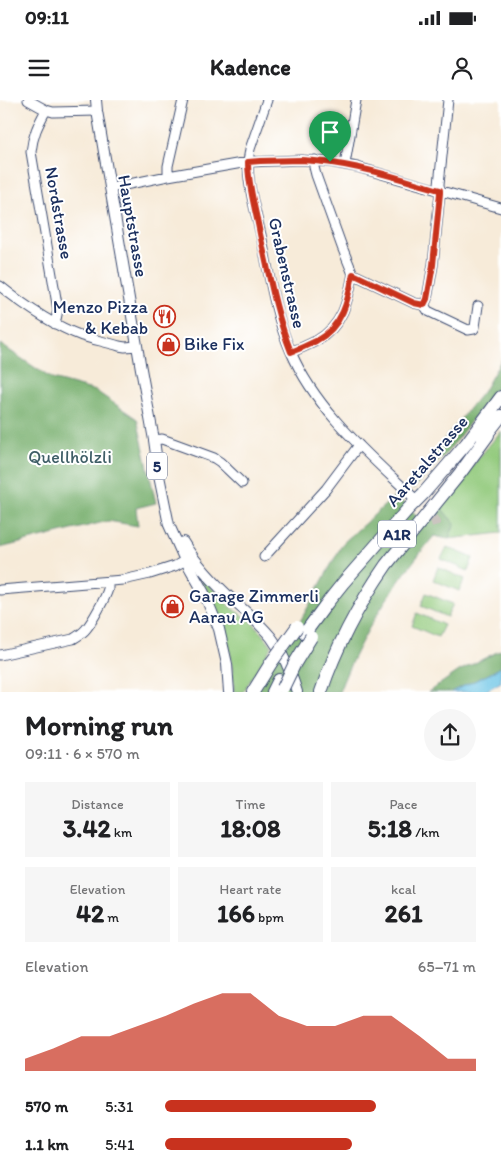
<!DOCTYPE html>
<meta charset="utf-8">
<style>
body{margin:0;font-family:Itim,sans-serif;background:#f6f6f6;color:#202124;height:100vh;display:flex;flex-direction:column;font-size:19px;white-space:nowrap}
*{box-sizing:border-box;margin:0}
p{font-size:16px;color:#757577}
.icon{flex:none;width:28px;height:28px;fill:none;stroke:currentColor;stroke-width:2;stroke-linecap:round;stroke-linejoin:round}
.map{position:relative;height:592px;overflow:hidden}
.sheet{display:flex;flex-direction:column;background:#fff;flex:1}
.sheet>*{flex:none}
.pin{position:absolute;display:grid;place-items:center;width:42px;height:42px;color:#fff;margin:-51px -21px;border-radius:50% 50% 50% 0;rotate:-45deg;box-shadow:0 0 5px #0007}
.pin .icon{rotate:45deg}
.round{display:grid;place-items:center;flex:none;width:52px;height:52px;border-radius:26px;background:#f6f6f6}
.summary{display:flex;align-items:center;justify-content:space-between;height:85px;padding:0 25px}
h1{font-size:28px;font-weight:700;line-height:38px}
.figures{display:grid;grid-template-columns:repeat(3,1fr);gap:8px;height:85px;padding:5px 25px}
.figures div{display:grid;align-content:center;border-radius:0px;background:#f6f6f6;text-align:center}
.figures b{font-size:25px;font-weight:700}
.figures small{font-size:14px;font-weight:400}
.figures p{font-size:14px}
.chart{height:140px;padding:10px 25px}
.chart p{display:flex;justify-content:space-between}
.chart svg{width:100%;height:90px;margin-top:5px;fill:#c8321e;opacity:.7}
ul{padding:0 25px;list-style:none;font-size:16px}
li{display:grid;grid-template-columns:80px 60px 1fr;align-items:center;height:38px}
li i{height:12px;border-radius:6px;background:#c8321e}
.status{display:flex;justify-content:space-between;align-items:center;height:35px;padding:0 25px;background:#fff;direction:ltr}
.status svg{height:14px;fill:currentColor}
header{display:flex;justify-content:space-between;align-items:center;height:65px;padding:0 25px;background:#fff;font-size:22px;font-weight:700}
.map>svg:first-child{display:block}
.green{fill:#93ca7d;stroke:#577c6e}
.forest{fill:#76ae6c;stroke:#486e65}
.water{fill:#66c2e4;stroke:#4078a1}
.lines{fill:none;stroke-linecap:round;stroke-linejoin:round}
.minor-tunnel{stroke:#cbc5c0;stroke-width:9;stroke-dasharray:9 4.5;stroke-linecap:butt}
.minor-casing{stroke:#3c4b70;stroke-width:11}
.major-casing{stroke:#3c4b70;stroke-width:12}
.highway-casing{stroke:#3c4b70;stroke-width:14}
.minor{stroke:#fff;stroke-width:9}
.major{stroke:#fff;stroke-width:10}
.highway{stroke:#fff;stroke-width:12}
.highway-bridge-casing{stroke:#3c4b70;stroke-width:14;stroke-linecap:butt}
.highway-bridge{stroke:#fff;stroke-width:12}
.route-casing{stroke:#fff;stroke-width:10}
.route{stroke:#c8321e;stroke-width:6}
.labels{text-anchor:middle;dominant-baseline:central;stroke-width:4;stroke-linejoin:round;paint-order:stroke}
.shield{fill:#fff;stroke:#5f6d8e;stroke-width:1}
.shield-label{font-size:16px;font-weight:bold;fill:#1b2f5e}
.street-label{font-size:18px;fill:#1b2f5e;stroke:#fff}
.poi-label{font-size:18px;fill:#1b2f5e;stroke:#fff;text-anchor:start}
.park-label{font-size:18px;fill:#3f5e67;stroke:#fff}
</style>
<div class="status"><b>09:11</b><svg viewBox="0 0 49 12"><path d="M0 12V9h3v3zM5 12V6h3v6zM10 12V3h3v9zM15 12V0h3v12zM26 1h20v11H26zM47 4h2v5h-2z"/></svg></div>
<header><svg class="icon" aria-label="menu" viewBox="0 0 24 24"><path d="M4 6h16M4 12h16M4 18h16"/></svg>Kadence<svg class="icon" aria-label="person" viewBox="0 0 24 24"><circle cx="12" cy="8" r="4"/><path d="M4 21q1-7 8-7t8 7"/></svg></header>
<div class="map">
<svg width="501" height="592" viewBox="0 0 501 592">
<rect width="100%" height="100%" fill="#fff"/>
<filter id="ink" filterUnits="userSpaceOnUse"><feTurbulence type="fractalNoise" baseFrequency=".02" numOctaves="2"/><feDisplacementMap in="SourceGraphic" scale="10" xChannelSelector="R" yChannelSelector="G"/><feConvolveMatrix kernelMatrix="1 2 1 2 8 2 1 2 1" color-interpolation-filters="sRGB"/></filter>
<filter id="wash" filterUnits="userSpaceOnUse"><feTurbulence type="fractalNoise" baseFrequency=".0096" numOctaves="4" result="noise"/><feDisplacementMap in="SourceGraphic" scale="20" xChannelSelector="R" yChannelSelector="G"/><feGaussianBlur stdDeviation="1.12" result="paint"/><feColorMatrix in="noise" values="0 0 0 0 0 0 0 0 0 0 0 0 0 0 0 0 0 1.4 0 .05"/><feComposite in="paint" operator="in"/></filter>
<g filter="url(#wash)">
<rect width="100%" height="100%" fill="#f7ebd9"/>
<path class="green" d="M 501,331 L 501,433 L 448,439 L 455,424 L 439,406 Z
M 447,447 L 473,458 L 468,471 L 441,459 Z
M 438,467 L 465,479 L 459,491 L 433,480 Z
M 198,476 L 200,476 L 230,507 L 251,521 L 263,534 L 272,546 L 243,592 L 234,592 C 233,574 231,550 226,533 C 219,513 210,495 198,476 Z
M 426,493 L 453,504 L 447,517 L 421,506 Z
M 417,513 L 444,525 L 438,537 L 412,526 Z"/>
<path class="forest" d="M 0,244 L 52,279 L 96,291 L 137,319 L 156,403 L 136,408 L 138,426 L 108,421 L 0,448 Z
M 501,260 L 501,282 L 449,350 L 413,389 L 408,385 L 486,287 Z
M 396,395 L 422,422 L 439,406 L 455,424 L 448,439 L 434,436 C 394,484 361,534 339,592 L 253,592 L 297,527 L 343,443 Z
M 501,550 L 501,567 L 489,574 L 451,592 L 428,592 L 459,571 Z"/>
<path class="water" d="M 501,567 L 501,582 L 484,592 L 451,592 L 489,574 Z"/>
</g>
<g filter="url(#ink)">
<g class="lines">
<path class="minor-tunnel" d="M 414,398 C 422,406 435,415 437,428"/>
<defs>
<path id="minor" d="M 28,0 L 46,10 L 53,12 L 97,11
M 267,0 L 250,49 C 244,76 255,108 261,135 C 269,173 275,216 291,252 C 316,310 367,353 412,396
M 46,10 C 38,25 33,34 31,52 L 58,210 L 55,224
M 315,60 L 314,67 L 316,75 L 342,147 L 353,174 L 414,203 L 424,205 L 428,211 L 468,230 L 474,229 L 475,227 L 478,206
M 345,64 L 356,0
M 168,76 L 168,66 L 183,0
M 110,88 L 168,76 L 248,62 L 301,60 L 330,62 L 357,67 L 501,108
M 0,186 C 25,206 52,225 82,236 C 94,240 107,242 119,246 L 125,247 L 137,246
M 424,205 L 427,199 L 433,165 L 440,93 L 439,84 L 448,0
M 291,252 C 299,249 308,245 316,241 C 343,226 348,201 353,174
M 154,340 L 162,339 L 214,358 L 220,362 L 242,383
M 264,457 L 326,389 L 359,345
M 0,490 L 123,480 L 150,474 L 175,466 L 186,460
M 0,555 L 73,539 C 78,536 83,533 86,529 C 92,522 106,497 108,489 C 108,486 108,484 108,481"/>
<path id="major" d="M 96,0 L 97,11 L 141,269 L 154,340 L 159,376 L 169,425 L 183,456 L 204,493 L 219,529 L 227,564 L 229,592
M 183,442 C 197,466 217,486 238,505 C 250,515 261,525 271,537 C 283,553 291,572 297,592"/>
<path id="highway" d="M 483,339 L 501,316
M 305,533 L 327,503 L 343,483 L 408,409 L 423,394 L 466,344 L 501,297
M 253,592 L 271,563
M 273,592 L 279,580
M 321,592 C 336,547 359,504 386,465 L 461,372 L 488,335"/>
</defs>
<use href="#minor" class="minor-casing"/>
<use href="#major" class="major-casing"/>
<use href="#highway" class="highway-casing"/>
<use href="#minor" class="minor"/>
<use href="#major" class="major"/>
<use href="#highway" class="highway"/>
<defs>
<path id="highway-bridge" d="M 271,563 L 297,527
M 283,588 L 295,563 L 311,537"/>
</defs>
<use href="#highway-bridge" class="highway-bridge-casing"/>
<use href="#highway-bridge" class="highway-bridge"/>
</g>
</g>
<g class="lines" filter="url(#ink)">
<defs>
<path id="route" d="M 301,60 C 350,62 393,77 440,90 L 440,93 L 433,165 L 427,199 L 424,205 L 414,203 L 353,174 C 348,201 343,226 316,241 C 308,245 299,249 291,252 C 276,214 269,174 260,134 C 256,111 248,86 248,62 L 260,61 Z"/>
</defs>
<use href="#route" class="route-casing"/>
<use href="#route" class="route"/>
</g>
<defs>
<symbol id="restaurant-ring" viewBox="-11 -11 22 22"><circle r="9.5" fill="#fff" stroke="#c8321e" stroke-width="1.5"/><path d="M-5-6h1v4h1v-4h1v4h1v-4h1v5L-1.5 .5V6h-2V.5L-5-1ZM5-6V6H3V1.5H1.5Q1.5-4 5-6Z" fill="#c8321e"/></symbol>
<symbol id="shop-ring" viewBox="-11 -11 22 22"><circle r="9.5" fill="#fff" stroke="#c8321e" stroke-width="1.5"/><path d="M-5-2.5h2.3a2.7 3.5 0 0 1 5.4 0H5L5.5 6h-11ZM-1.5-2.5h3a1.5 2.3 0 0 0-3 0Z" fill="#c8321e"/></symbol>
</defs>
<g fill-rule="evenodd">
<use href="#restaurant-ring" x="152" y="204" width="25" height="25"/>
<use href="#shop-ring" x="156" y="232" width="25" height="25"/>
<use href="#shop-ring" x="160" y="494" width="25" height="25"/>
</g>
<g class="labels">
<g class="shield">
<rect x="147" y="352.5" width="20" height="27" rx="4"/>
<rect x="378" y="420.5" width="38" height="27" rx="4"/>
</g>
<g class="shield-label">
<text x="157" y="366">5</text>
<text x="397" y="434">A1R</text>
</g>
<g class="street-label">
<text transform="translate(59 113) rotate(80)">Nordstrasse</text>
<text transform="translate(133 126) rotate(80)">Hauptstrasse</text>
<text transform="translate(287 173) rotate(77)">Grabenstrasse</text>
<text transform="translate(427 361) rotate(-49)">Aaretalstrasse</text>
</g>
<g class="poi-label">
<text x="148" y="207" text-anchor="end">Menzo Pizza<tspan x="148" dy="21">&amp; Kebab</tspan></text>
<text x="184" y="244">Bike Fix</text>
<text x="189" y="496">Garage Zimmerli<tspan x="189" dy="21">Aarau AG</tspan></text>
</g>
<g class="park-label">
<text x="70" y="357">Quellhölzli</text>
</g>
</g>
</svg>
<div class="pin" style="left:330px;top:62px;background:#1e9e55"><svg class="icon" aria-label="arrive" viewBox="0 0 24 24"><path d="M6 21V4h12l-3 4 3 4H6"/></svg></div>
</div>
<section class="sheet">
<div class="summary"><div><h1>Morning run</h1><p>09:11 · 6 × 570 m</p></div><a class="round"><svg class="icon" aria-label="share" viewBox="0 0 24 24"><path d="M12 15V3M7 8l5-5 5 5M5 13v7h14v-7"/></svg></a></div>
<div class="figures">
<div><p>Distance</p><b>3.42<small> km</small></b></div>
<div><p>Time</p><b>18:08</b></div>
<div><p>Pace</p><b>5:18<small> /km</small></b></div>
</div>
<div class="figures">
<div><p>Elevation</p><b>42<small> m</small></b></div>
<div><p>Heart rate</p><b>166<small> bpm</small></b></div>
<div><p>kcal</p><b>261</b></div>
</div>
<div class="chart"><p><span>Elevation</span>65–71 m</p>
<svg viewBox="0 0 160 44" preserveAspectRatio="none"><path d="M0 44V38L10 33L20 27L30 27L40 22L50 17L60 11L70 6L80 6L90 17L100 22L110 22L120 17L130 17L140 27L150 38L160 38V44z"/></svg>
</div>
<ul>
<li><b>570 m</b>5:31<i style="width:68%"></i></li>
<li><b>1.1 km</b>5:41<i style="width:60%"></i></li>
</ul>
</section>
